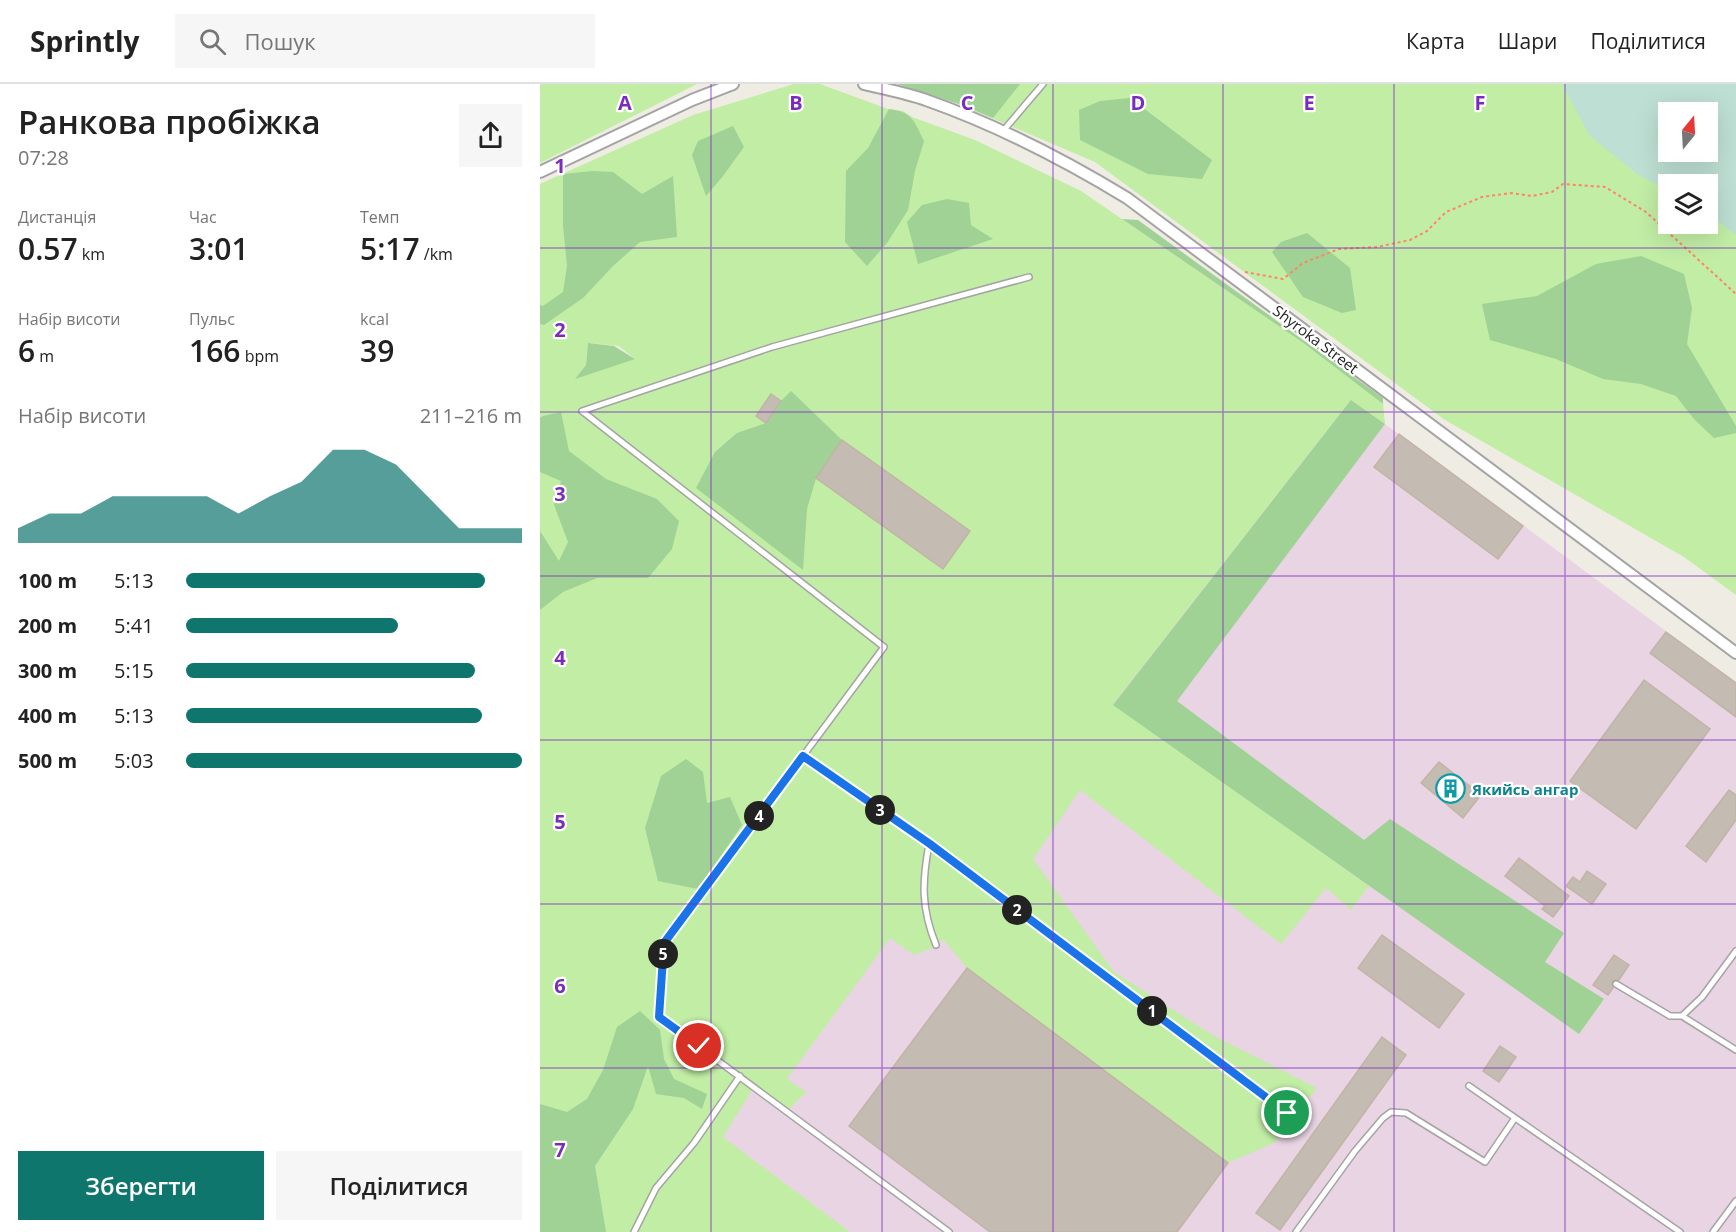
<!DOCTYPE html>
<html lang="uk">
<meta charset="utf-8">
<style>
body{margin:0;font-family:"Open Sans",sans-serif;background:#f6f6f6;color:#222;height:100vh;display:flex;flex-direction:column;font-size:22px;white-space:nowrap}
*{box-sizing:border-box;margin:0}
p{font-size:20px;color:#767676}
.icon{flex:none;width:33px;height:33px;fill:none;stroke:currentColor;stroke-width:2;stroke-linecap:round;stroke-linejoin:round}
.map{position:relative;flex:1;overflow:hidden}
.side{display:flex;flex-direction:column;background:#fff;width:540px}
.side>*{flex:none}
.needle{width:39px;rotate:18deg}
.fabs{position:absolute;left:1118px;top:18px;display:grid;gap:12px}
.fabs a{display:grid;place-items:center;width:60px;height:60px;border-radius:0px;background:#fff;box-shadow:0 6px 24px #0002;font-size:30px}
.pin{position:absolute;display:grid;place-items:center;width:51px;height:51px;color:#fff;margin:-26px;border:3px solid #fff;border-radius:50%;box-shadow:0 2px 6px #0007}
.km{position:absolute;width:30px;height:30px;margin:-15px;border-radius:50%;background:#222;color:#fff;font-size:16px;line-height:30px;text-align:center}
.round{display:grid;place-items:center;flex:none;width:63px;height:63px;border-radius:0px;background:#f6f6f6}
.headline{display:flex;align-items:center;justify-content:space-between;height:102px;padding:0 18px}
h1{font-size:33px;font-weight:600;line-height:45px}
.figures{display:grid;grid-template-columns:repeat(3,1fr);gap:9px;height:102px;padding:6px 18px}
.figures div{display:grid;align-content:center}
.figures b{font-size:30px;font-weight:600}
.figures small{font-size:16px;font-weight:400}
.figures p{font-size:16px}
.chart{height:168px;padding:12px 18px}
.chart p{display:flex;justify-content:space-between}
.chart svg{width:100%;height:108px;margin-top:6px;fill:#0f766e;opacity:.7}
.button{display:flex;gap:12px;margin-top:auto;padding:12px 18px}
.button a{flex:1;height:69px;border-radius:0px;background:#0f766e;color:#fff;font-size:24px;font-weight:600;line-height:69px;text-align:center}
.button a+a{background:#f6f6f6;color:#222}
ul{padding:0 18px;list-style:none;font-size:20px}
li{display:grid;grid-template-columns:96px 72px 1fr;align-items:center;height:45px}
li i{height:15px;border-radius:8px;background:#0f766e}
header{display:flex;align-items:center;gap:36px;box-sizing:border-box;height:84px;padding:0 30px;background:#fff;border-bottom:2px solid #e0e0e0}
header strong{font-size:28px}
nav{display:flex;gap:33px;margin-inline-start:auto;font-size:21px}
.search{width:420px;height:54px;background:#f6f6f6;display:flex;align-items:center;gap:15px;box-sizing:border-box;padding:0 21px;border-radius:0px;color:#767676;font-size:22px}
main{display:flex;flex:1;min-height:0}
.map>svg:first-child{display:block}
.industrial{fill:#e9d4e3}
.grass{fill:#c1eda5;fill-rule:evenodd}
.forest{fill:#a0d195}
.wetland{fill:#bedfd3;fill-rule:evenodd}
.building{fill:#c4bbb2;stroke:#c2b4a4;stroke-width:1.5}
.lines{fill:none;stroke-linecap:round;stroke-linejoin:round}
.lane-casing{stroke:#a4a4a4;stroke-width:8}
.street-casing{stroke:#a4a4a4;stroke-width:14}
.path{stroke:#ff8564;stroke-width:2;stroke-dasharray:3 3;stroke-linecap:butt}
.lane{stroke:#fff;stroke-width:5}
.street{stroke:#fff;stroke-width:10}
.route-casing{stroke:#fff;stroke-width:12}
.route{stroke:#1a73e8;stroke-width:8}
.grid{fill:none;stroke:#7b2cbf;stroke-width:1.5;stroke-opacity:0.55}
.labels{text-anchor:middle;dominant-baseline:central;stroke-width:4.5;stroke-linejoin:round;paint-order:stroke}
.street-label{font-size:15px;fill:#1d1d1d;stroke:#fff}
.culture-label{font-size:15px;font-weight:bold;fill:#0d838f;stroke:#fff;text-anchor:start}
.grid-label{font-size:20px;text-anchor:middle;font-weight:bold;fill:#7b2cbf;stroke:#fff;stroke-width:4.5;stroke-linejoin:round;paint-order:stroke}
</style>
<header>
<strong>Sprintly</strong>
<div class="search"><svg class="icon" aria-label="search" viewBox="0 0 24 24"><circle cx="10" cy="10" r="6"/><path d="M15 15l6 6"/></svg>Пошук</div>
<nav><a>Карта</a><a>Шари</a><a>Поділитися</a></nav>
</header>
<main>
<section class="side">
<div class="headline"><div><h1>Ранкова пробіжка</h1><p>07:28</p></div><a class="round"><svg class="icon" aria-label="share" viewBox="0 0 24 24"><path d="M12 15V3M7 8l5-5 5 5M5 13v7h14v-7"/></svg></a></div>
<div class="figures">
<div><p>Дистанція</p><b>0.57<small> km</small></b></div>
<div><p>Час</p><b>3:01</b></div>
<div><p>Темп</p><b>5:17<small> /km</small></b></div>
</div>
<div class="figures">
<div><p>Набір висоти</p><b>6<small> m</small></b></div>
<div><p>Пульс</p><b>166<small> bpm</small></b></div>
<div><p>kcal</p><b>39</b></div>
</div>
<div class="chart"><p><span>Набір висоти</span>211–216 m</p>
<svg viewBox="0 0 160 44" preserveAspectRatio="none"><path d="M0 44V38L10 32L20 32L30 25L40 25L50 25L60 25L70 32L80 25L90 19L100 6L110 6L120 12L130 25L140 38L150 38L160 38V44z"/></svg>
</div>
<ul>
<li><b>100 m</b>5:13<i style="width:89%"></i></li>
<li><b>200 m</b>5:41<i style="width:63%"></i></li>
<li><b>300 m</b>5:15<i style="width:86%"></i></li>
<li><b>400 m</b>5:13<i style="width:88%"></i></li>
<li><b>500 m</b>5:03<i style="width:100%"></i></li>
</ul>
<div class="button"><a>Зберегти</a><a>Поділитися</a></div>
</section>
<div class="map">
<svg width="1196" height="1148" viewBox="0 0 1196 1148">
<rect width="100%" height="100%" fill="#efece3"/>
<path class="industrial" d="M 543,125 L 884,368 L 1196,599 L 1196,1148 L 0,1148 L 0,306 Z"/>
<path class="grass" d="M 0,0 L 157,0 L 0,79 Z
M 254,0 L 280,0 L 348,25 L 363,27 L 372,33 L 435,56 L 541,107 L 762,258 L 843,320 L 845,340 L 811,316 L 573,620 L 829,802 L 811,826 L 786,804 L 741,860 L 540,706 L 493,775 L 574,888 L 674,952 L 777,1004 L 734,1059 L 688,1079 L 427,884 L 403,855 L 393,864 L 374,871 L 350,854 L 247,995 L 266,1008 L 247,1027 L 214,1003 L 183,1053 L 310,1148 L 0,1148 L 0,100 L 153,31 ZM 48,259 L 79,262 L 94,274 L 36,294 L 46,281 Z
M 357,0 L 1196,0 L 1196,511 L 1144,473 L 905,336 L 555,78 L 419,20 ZM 1128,28 L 1167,28 L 1167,68 L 1128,68 ZM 1128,100 L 1167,100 L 1167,140 L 1128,140 Z"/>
<path class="forest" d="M 357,0 L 480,0 L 453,34 L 419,20 Z
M 590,14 L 672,76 L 662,95 L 608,90 L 540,56 L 539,26 L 560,17 Z
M 349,25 C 373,28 374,37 384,57 L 375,87 L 368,126 L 347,159 L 327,182 L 305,158 L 306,87 L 328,64 Z
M 193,42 L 204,63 L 183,92 L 166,112 L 152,71 L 158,57 Z
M 53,87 L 73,88 L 102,110 L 133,92 L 137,153 L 100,158 L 73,182 L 43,214 L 4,241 L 0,240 L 0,221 L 3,222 L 23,208 L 27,182 L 23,141 L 23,90 Z
M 407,115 L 429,119 L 431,141 L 453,155 L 378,180 L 367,138 L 382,121 Z
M 582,135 L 598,136 L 843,314 L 843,320 L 762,258 Z
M 767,149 L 810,184 L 816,226 L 802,229 L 763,213 L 732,168 L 741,158 Z
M 1101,172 L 1144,190 L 1152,224 L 1147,260 L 1196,342 L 1196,349 L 1174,354 L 1154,335 L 1136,312 L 1101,300 L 1063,295 L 1016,275 L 950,256 L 942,220 L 997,212 L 1056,180 Z
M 48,259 L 74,262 L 95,275 L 35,295 L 46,281 Z
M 251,307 L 302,356 L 276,394 L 267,425 L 263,486 L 156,404 L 175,368 L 197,349 L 226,339 L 241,317 Z
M 811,316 L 845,340 L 637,617 L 824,756 L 850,735 L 1024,849 L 1005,878 L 1064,915 L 1039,950 L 573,621 Z
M 21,328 L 29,367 L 66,395 L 117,415 L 139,437 L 132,465 L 108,494 L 57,494 L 23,508 L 0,526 L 0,447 L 19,477 L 28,458 L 14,421 L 21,397 L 0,388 L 0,334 L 3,332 Z
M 146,675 L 163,688 L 167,719 L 190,713 L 202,741 L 158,805 L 118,797 L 105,744 L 121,692 Z
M 100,927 L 120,946 L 124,975 L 134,995 L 167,1010 L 162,1025 L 144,1014 L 116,1010 L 108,982 L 93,1025 L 55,1082 L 66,1148 L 0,1148 L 0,1020 L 27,1028 L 47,1015 L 63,986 L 77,943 Z"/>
<path class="wetland" d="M 1022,0 L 1196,0 L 1196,151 L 1167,129 L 1167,100 L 1128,100 L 1128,106 L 1097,90 L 1049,51 ZM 1128,28 L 1167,28 L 1167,68 L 1128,68 Z"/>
<path class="building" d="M 231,310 L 241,317 L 226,339 L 216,332 Z
M 859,350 L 983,442 L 958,475 L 834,383 Z
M 302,356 L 430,447 L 403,485 L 276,394 Z
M 1126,548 L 1196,599 L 1196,633 L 1110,569 Z
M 1104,596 L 1170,645 L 1096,745 L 1030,697 Z
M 899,678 L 941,711 L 923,734 L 881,699 Z
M 1189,706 L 1196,711 L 1196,736 L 1166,778 L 1146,762 Z
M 979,774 L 1029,812 L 1013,833 L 1002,825 L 1005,822 L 965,792 Z
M 1047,787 L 1066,800 L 1052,820 L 1026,802 L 1033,793 L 1040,798 Z
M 842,851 L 924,910 L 899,944 L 818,884 Z
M 1074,871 L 1089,881 L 1079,896 L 1072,897 L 1073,904 L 1068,911 L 1053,901 Z
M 427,884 L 688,1079 L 637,1148 L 450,1148 L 309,1042 Z
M 842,953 L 866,971 L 740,1146 L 716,1129 Z
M 960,962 L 976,973 L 959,998 L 943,987 Z"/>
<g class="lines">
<defs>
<path id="lane" d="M 463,47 L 503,0
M 263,672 L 389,760 L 747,1029
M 389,760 C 382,798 381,824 396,861
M 1076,900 L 1130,932 L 1142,932 L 1162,913 L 1196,867
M 1142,932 L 1196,966
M 929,1002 L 1140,1148
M 94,1148 L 116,1104 L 154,1059 L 200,992
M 409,1148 L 119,933 L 124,859 L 344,563 L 42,327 L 232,263 L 489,193
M 756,1148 L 815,1067 L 843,1034 L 851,1028 L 866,1029 L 945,1078 L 975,1034
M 1173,1148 L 1196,1117"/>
<path id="street" d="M 324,0 C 345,5 366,9 386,16 C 457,41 523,75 587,114 L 1196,569
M 0,88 L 152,16 L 193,0"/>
</defs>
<use href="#lane" class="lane-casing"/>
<use href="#street" class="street-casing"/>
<path class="path" d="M 705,188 L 743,195 L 763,179 L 799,165 L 837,163 L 870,156 L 887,147 L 906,128 L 942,113 L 971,109 L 992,112 L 1012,108 L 1023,100 L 1065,103 L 1106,128 L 1196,210"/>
<use href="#lane" class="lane"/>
<use href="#street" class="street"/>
</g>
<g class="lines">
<defs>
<path id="route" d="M 159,962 L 119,933 L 124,859 L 263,672 L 390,760 L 747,1029"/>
</defs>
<use href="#route" class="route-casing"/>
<use href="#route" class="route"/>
</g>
<path class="grid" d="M 171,0 L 171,1148M 342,0 L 342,1148M 513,0 L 513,1148M 683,0 L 683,1148M 854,0 L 854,1148M 1025,0 L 1025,1148M 0,164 L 1196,164M 0,328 L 1196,328M 0,492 L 1196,492M 0,656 L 1196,656M 0,820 L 1196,820M 0,984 L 1196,984"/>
<defs>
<symbol id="building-ring" viewBox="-11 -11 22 22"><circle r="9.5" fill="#fff" stroke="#0f9aa8" stroke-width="1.5"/><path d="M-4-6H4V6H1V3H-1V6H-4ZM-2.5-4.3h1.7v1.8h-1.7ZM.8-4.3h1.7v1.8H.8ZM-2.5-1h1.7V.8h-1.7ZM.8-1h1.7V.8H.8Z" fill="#0f9aa8"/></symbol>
</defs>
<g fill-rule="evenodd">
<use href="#building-ring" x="894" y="688" width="33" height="33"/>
</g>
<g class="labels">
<g class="street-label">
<text transform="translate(776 255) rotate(37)">Shyroka Street</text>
</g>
<g class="culture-label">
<text x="932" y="705">Якийсь ангар</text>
</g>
</g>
<g class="grid-label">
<text x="85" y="26">A</text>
<text x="256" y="26">B</text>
<text x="427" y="26">C</text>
<text x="598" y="26">D</text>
<text x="769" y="26">E</text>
<text x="940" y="26">F</text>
<text x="20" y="89">1</text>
<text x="20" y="253">2</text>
<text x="20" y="417">3</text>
<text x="20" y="581">4</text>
<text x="20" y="745">5</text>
<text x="20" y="909">6</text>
<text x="20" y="1073">7</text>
</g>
</svg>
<div class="fabs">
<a><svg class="needle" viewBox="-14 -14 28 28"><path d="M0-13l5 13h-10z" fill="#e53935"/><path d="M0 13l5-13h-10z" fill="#767676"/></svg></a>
<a><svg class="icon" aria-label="layers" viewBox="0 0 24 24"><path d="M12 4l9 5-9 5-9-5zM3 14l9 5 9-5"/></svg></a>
</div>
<div class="pin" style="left:747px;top:1029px;background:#1e9e55"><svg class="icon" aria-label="arrive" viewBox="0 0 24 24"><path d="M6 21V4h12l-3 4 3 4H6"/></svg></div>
<div class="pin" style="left:159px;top:962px;background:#d93025"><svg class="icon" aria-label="check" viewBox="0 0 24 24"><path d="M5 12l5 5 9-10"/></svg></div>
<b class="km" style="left:612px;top:927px">1</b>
<b class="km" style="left:477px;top:826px">2</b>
<b class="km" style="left:340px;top:726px">3</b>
<b class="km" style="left:219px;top:732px">4</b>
<b class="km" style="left:123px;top:870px">5</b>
</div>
</main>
